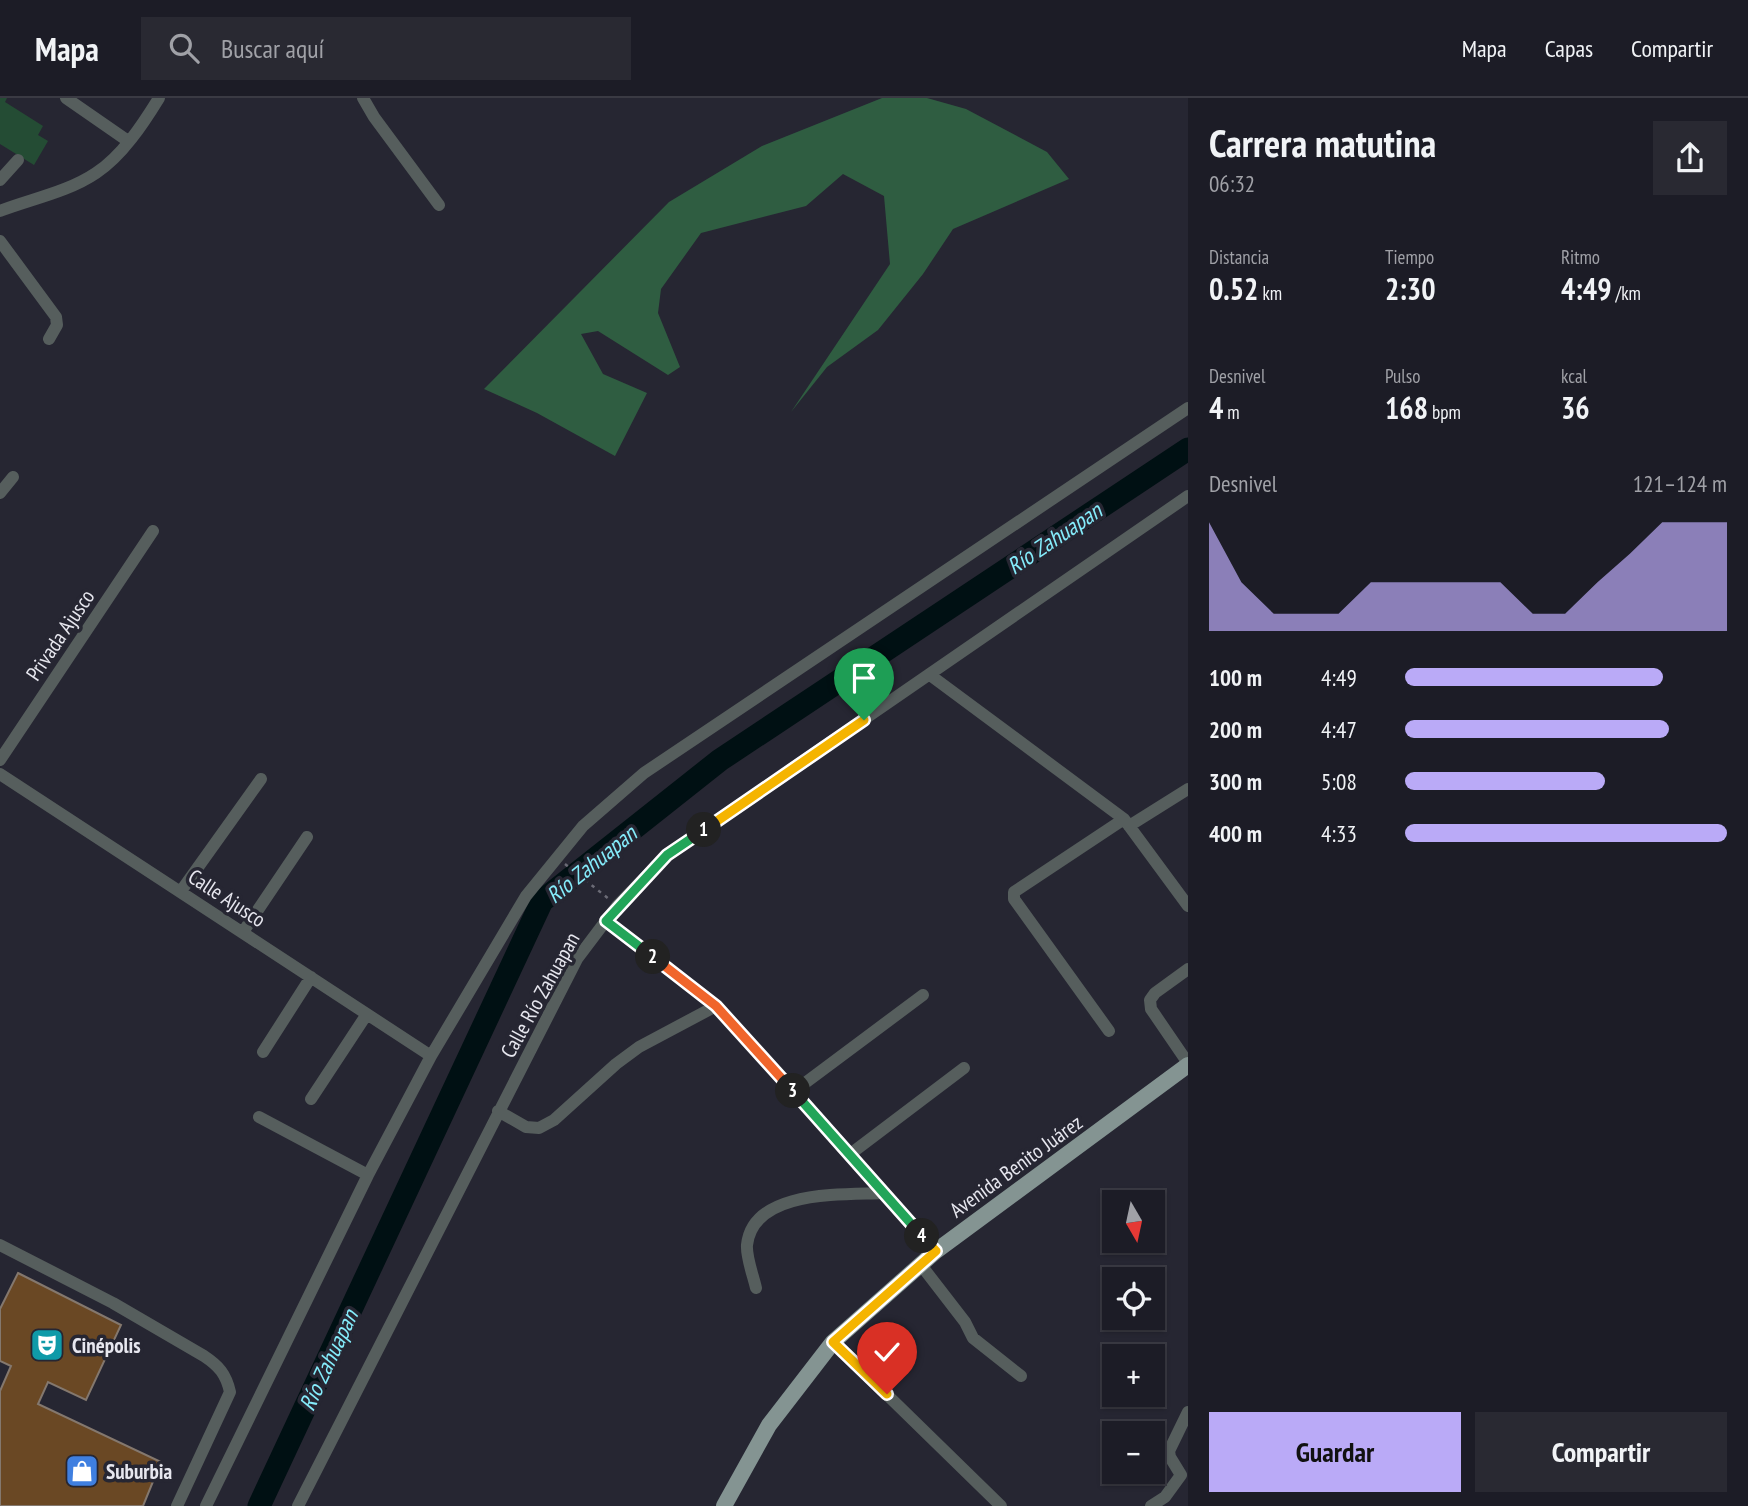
<!DOCTYPE html>
<html lang="es">
<meta charset="utf-8">
<style>
body{margin:0;font-family:"PT Sans Narrow",sans-serif;background:#292932;color:#f1f3f6;height:100vh;display:flex;flex-direction:column;font-size:26px;white-space:nowrap}
*{box-sizing:border-box;margin:0}
p{font-size:23px;color:#a0a1a7}
.icon{flex:none;width:38px;height:38px;fill:none;stroke:currentColor;stroke-width:2;stroke-linecap:round;stroke-linejoin:round}
.map{position:relative;flex:1;overflow:hidden}
.drawer{display:flex;flex-direction:column;background:#1c1c26;width:560px}
.drawer>*{flex:none}
.needle{width:46px;rotate:171deg}
.controls{position:absolute;left:1102px;top:1092px;display:grid;gap:14px}
.controls a{display:grid;place-items:center;width:63px;height:63px;border-radius:0px;background:#1c1c26;box-shadow:0 2px 5px #0004,0 0 0 2px #3a3a43;font-size:35px}
.pin{position:absolute;display:grid;place-items:center;width:60px;height:60px;color:#fff;margin:-72px -30px;border-radius:50% 50% 50% 0;rotate:-45deg;box-shadow:0 0 7px #0007}
.pin .icon{rotate:45deg}
.km{position:absolute;width:35px;height:35px;margin:-18px;border-radius:50%;background:#222;color:#fff;font-size:19px;line-height:35px;text-align:center}
.round{display:grid;place-items:center;flex:none;width:74px;height:74px;border-radius:0px;background:#292932}
.summary{display:flex;align-items:center;justify-content:space-between;height:119px;padding:0 21px}
h1{font-size:38px;font-weight:700;line-height:52px}
.metrics{display:grid;grid-template-columns:repeat(3,1fr);gap:10px;height:119px;padding:7px 21px}
.metrics div{display:grid;align-content:center}
.metrics b{font-size:30px;font-weight:700}
.metrics small{font-size:19px;font-weight:400}
.metrics p{font-size:19px}
.chart{height:196px;padding:14px 21px}
.chart p{display:flex;justify-content:space-between}
.chart svg{width:100%;height:126px;margin-top:7px;fill:#baaaf7;opacity:.7}
.button{display:flex;gap:14px;margin-top:auto;padding:14px 21px}
.button a{flex:1;height:80px;border-radius:0px;background:#baaaf7;color:#111;font-size:28px;font-weight:700;line-height:80px;text-align:center}
.button a+a{background:#292932;color:#f1f3f6}
ul{padding:0 21px;list-style:none;font-size:23px}
li{display:grid;grid-template-columns:112px 84px 1fr;align-items:center;height:52px}
li i{height:18px;border-radius:9px;background:#baaaf7}
header{display:flex;align-items:center;gap:42px;box-sizing:border-box;height:98px;padding:0 35px;background:#1c1c26;border-bottom:2px solid #3a3a43}
header strong{font-size:33px}
nav{display:flex;gap:38px;margin-inline-start:auto;font-size:24px}
.search{width:490px;height:63px;background:#292932;display:flex;align-items:center;gap:18px;box-sizing:border-box;padding:0 24px;border-radius:0px;color:#a0a1a7;font-size:26px}
main{display:flex;flex:1;min-height:0}
.map>svg:first-child{display:block}
.green{fill:#244c34}
.forest{fill:#2f5d41}
.lines{fill:none;stroke-linecap:round;stroke-linejoin:round}
.river{stroke:#001013;stroke-width:23}
.building{fill:#6a4824;stroke:#84786e;stroke-width:2}
.path{stroke:#6b6b76;stroke-width:2.5;stroke-dasharray:3.5 5;stroke-linecap:butt}
.minor{stroke:#565e5d;stroke-width:12}
.major{stroke:#849492;stroke-width:16}
.split-1-casing{stroke:#fff;stroke-width:14}
.split-2-casing{stroke:#fff;stroke-width:14}
.split-3-casing{stroke:#fff;stroke-width:14}
.split-4-casing{stroke:#fff;stroke-width:14}
.split-5-casing{stroke:#fff;stroke-width:14}
.split-1{stroke:#f5b400;stroke-width:9}
.split-2{stroke:#22a559;stroke-width:9}
.split-3{stroke:#f0652b;stroke-width:9}
.split-4{stroke:#22a559;stroke-width:9}
.split-5{stroke:#f5b400;stroke-width:9}
.labels{text-anchor:middle;dominant-baseline:central;stroke-width:7;stroke-linejoin:round;paint-order:stroke}
.street-label{font-size:21px;fill:#e7e7ef;stroke:#262632}
.poi-label{font-size:21px;font-weight:bold;fill:#e7e7ef;stroke:#262632;text-anchor:start}
.water-label{font-size:23px;font-style:italic;fill:#85ecfb;stroke:#262632}
</style>
<header>
<strong>Mapa</strong>
<div class="search"><svg class="icon" aria-label="search" viewBox="0 0 24 24"><circle cx="10" cy="10" r="6"/><path d="M15 15l6 6"/></svg>Buscar aquí</div>
<nav><a>Mapa</a><a>Capas</a><a>Compartir</a></nav>
</header>
<main>
<div class="map">
<svg width="1188" height="1408" viewBox="0 0 1188 1408">
<rect width="100%" height="100%" fill="#262632"/>
<path class="green" d="M 0,0 L 7,0 L 5,4 L 43,28 L 38,37 L 48,43 L 34,67 L 0,46 Z"/>
<path class="forest" d="M 882,0 L 927,0 L 966,11 L 1047,54 L 1069,81 L 953,131 L 923,176 L 878,232 L 827,269 L 791,314 L 890,166 L 884,98 L 843,76 L 806,108 L 701,135 L 661,191 L 658,215 L 680,269 L 668,277 L 598,233 L 581,236 L 603,276 L 647,295 L 615,358 L 537,315 L 484,291 L 669,104 L 762,48 Z"/>
<g class="lines">
<path class="river" d="M 259,1408 L 542,803 L 720,662 L 1188,351"/>
</g>
<path class="building" d="M 18,1175 L 121,1227 L 86,1302 L 48,1284 L 38,1306 L 161,1364 L 143,1408 L 0,1408 L 0,1293 L 11,1268 L 0,1263 L 0,1211 Z"/>
<g class="lines">
<path class="path" d="M 565,766 L 609,801"/>
<path class="minor" d="M 66,0 L 128,43
M 363,0 L 374,19 L 439,107
M 0,82 L 18,62
M 0,113 C 31,101 68,94 96,75 C 122,58 143,26 159,0
M 0,143 L 56,219 L 57,227 L 49,241
M 0,395 L 13,379
M 930,577 L 1124,721 L 1188,808
M 0,662 L 153,433
M 0,676 L 431,958
M 1129,728 L 1188,691
M 181,793 L 261,681
M 605,823 L 716,908 L 936,1153
M 243,834 L 307,739
M 1188,871 L 1155,895 L 1150,902 L 1151,911 L 1188,965
M 1109,933 L 1014,801 L 1014,794 L 1124,721
M 263,954 L 311,879
M 793,994 L 923,897
M 311,1001 L 367,916
M 498,1013 L 526,1029 L 539,1030 L 554,1022 L 616,966 L 639,949 L 716,908
M 259,1019 L 368,1077
M 849,1057 L 964,970
M 0,1147 L 113,1205 L 204,1258 C 219,1268 226,1276 230,1294 L 177,1408
M 921,1167 L 965,1224 L 973,1240 L 1021,1278
M 756,1190 C 753,1177 746,1159 747,1147 C 753,1091 844,1097 884,1095
M 833,1244 L 1001,1408
M 206,1408 L 368,1077 L 431,958 L 526,798 L 583,728 L 644,675 L 1188,310
M 298,1408 L 577,861 L 617,808 L 667,757 L 1188,398
M 1151,1408 L 1165,1399 L 1181,1377 L 1170,1359 L 1169,1353 L 1188,1314"/>
<path class="major" d="M 724,1408 L 769,1327 L 833,1244 L 936,1153 L 1188,967"/>
</g>
<g class="lines">
<defs>
<path id="split-1" d="M 704,732 L 864,622"/>
<path id="split-2" d="M 653,859 L 606,823 L 667,757 L 704,732"/>
<path id="split-3" d="M 653,859 L 716,908 L 793,993"/>
<path id="split-4" d="M 793,993 L 922,1138"/>
<path id="split-5" d="M 887,1296 L 833,1244 L 936,1153 L 922,1138"/>
</defs>
<use href="#split-1" class="split-1-casing"/>
<use href="#split-2" class="split-2-casing"/>
<use href="#split-3" class="split-3-casing"/>
<use href="#split-4" class="split-4-casing"/>
<use href="#split-5" class="split-5-casing"/>
<use href="#split-1" class="split-1"/>
<use href="#split-2" class="split-2"/>
<use href="#split-3" class="split-3"/>
<use href="#split-4" class="split-4"/>
<use href="#split-5" class="split-5"/>
</g>
<defs>
<symbol id="theatre-square" viewBox="-11 -11 22 22"><rect x="-9" y="-9" width="18" height="18" rx="4" fill="#0f9aa8" stroke="#262632"/><path d="M-5-5.5Q0-4 5-5.5V0Q5 5 0 6Q-5 5-5 0ZM-3.3-2.5H-1v1.5H-3.3ZM1-2.5H3.3v1.5H1ZM-2.8 1Q0 5.5 2.8 1Z" fill="#fff"/></symbol>
<symbol id="shop-square" viewBox="-11 -11 22 22"><rect x="-9" y="-9" width="18" height="18" rx="4" fill="#3f7fe0" stroke="#262632"/><path d="M-5-2.5h2.3a2.7 3.5 0 0 1 5.4 0H5L5.5 6h-11ZM-1.5-2.5h3a1.5 2.3 0 0 0-3 0Z" fill="#fff"/></symbol>
</defs>
<g fill-rule="evenodd">
<use href="#theatre-square" x="28" y="1228" width="38" height="38"/>
<use href="#shop-square" x="63" y="1354" width="38" height="38"/>
</g>
<g class="labels">
<g class="street-label">
<text transform="translate(60 537) rotate(-56)">Privada Ajusco</text>
<text transform="translate(227 800) rotate(33)">Calle Ajusco</text>
<text transform="translate(540 897) rotate(-61)">Calle Río Zahuapan</text>
<text transform="translate(1016 1068) rotate(-36)">Avenida Benito Juárez</text>
</g>
<g class="poi-label">
<text x="72" y="1247">Cinépolis</text>
<text x="106" y="1373">Suburbia</text>
</g>
<g class="water-label">
<text transform="translate(1054 440) rotate(-34)">Río Zahuapan</text>
<text transform="translate(591 766) rotate(-39)">Río Zahuapan</text>
<text transform="translate(328 1262) rotate(-65)">Río Zahuapan</text>
</g>
</g>
</svg>
<div class="controls">
<a><svg class="needle" viewBox="-14 -14 28 28"><path d="M0-13l5 13h-10z" fill="#e53935"/><path d="M0 13l5-13h-10z" fill="#a0a1a7"/></svg></a>
<a><svg class="icon" aria-label="locate" viewBox="0 0 24 24"><circle cx="12" cy="12" r="6"/><path d="M12 2v4M12 18v4M2 12h4M18 12h4"/></svg></a>
<a>+</a>
<a>−</a>
</div>
<div class="pin" style="left:864px;top:622px;background:#1e9e55"><svg class="icon" aria-label="arrive" viewBox="0 0 24 24"><path d="M6 21V4h12l-3 4 3 4H6"/></svg></div>
<div class="pin" style="left:887px;top:1296px;background:#d93025"><svg class="icon" aria-label="check" viewBox="0 0 24 24"><path d="M5 12l5 5 9-10"/></svg></div>
<b class="km" style="left:704px;top:732px">1</b>
<b class="km" style="left:653px;top:859px">2</b>
<b class="km" style="left:793px;top:993px">3</b>
<b class="km" style="left:922px;top:1138px">4</b>
</div>
<section class="drawer">
<div class="summary"><div><h1>Carrera matutina</h1><p>06:32</p></div><a class="round"><svg class="icon" aria-label="share" viewBox="0 0 24 24"><path d="M12 15V3M7 8l5-5 5 5M5 13v7h14v-7"/></svg></a></div>
<div class="metrics">
<div><p>Distancia</p><b>0.52<small> km</small></b></div>
<div><p>Tiempo</p><b>2:30</b></div>
<div><p>Ritmo</p><b>4:49<small> /km</small></b></div>
</div>
<div class="metrics">
<div><p>Desnivel</p><b>4<small> m</small></b></div>
<div><p>Pulso</p><b>168<small> bpm</small></b></div>
<div><p>kcal</p><b>36</b></div>
</div>
<div class="chart"><p><span>Desnivel</span>121–124 m</p>
<svg viewBox="0 0 160 44" preserveAspectRatio="none"><path d="M0 44V6L10 27L20 38L30 38L40 38L50 27L60 27L70 27L80 27L90 27L100 38L110 38L120 27L130 17L140 6L150 6L160 6V44z"/></svg>
</div>
<ul>
<li><b>100 m</b>4:49<i style="width:80%"></i></li>
<li><b>200 m</b>4:47<i style="width:82%"></i></li>
<li><b>300 m</b>5:08<i style="width:62%"></i></li>
<li><b>400 m</b>4:33<i style="width:100%"></i></li>
</ul>
<div class="button"><a>Guardar</a><a>Compartir</a></div>
</section>
</main>
